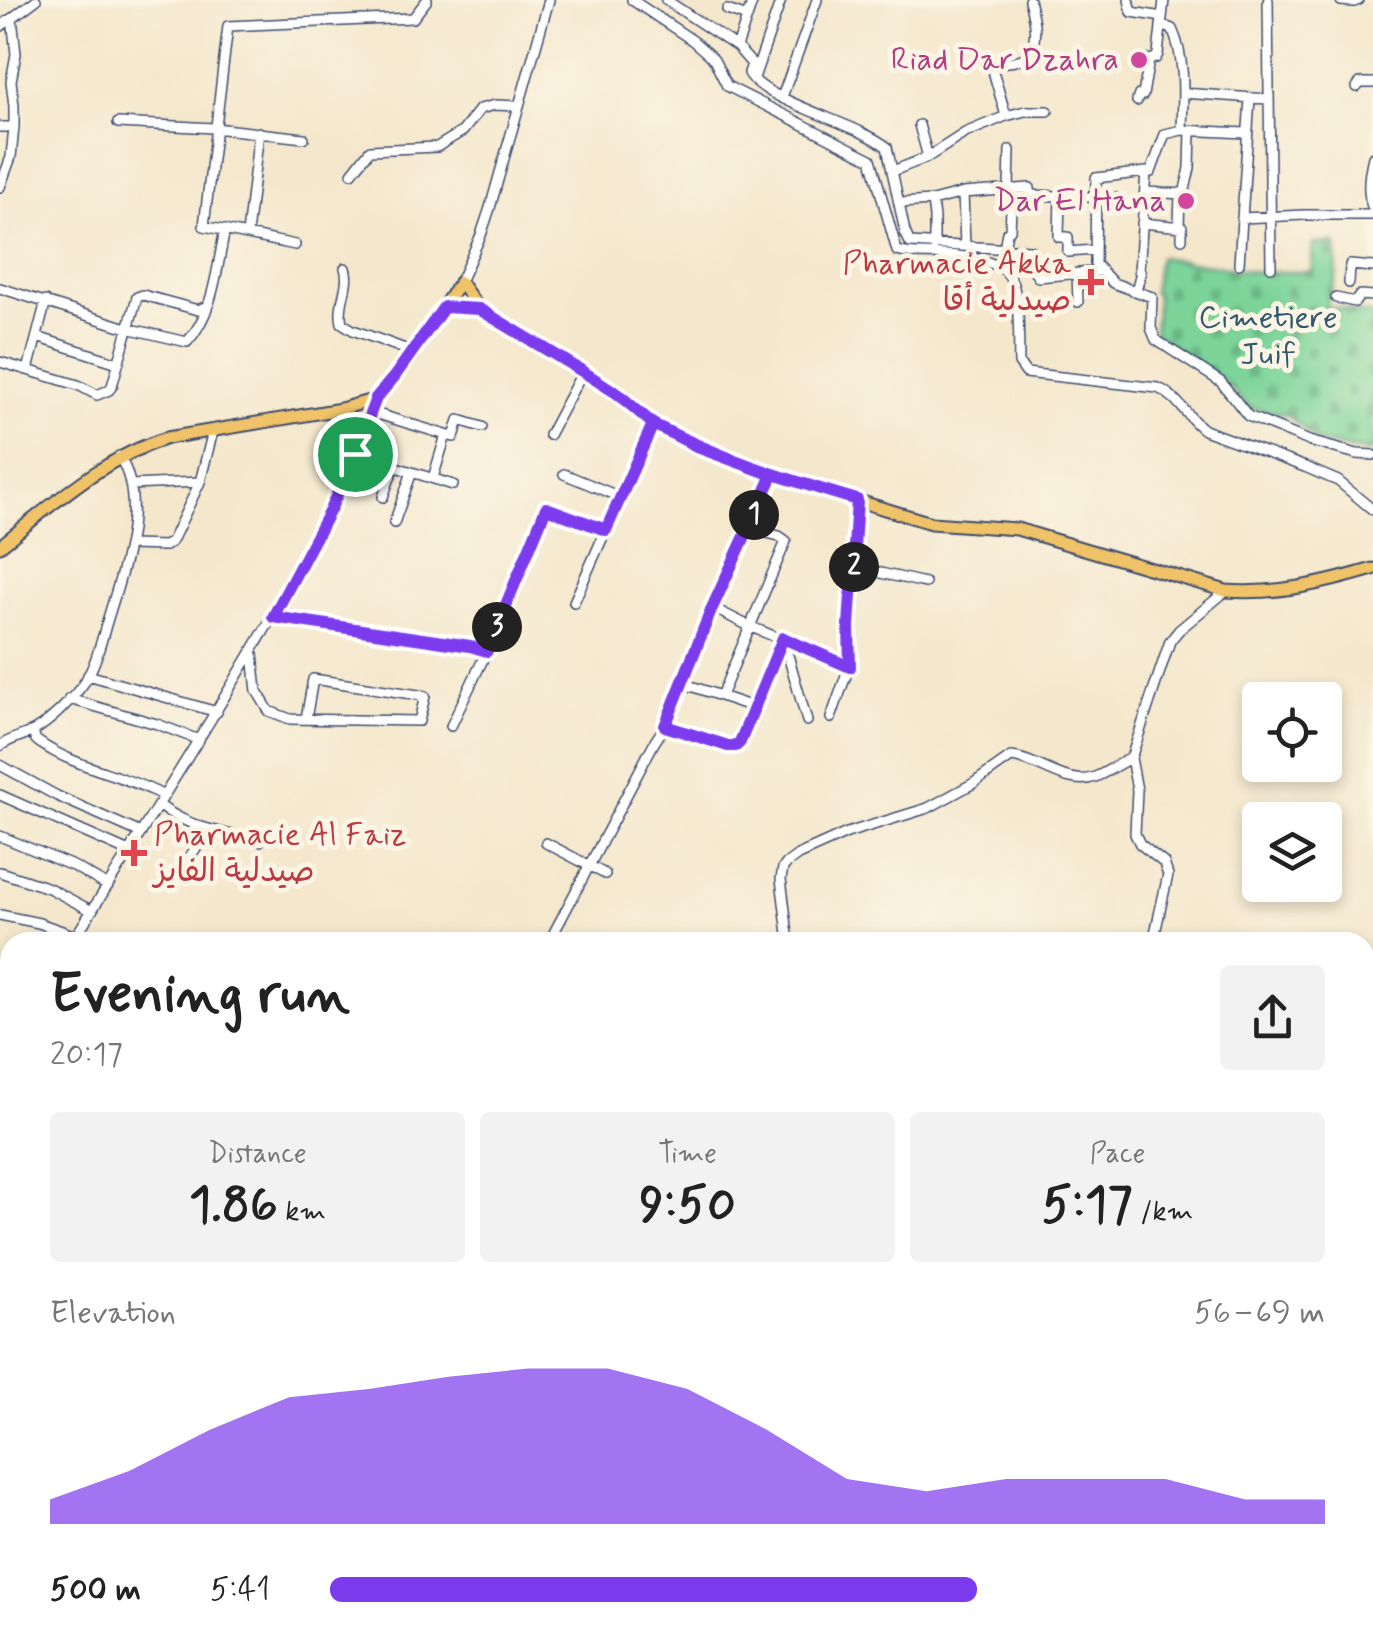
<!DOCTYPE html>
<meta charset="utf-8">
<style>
body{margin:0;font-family:Mynerve,"Playpen Sans Arabic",sans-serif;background:#f2f2f2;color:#222;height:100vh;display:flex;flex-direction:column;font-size:38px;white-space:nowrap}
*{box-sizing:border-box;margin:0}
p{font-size:32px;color:#767676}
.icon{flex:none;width:55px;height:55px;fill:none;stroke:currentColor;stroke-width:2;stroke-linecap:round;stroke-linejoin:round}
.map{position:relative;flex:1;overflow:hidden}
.drawer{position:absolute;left:0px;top:932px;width:1375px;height:718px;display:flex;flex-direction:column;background:#fff;border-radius:30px 30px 0 0;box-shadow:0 5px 15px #0003}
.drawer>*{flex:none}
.controls{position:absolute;left:1242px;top:682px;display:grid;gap:20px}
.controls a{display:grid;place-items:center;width:100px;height:100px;border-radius:10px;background:#fff;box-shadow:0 5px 15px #0003;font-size:50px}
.pin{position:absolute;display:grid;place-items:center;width:85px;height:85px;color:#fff;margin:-42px;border:5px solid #fff;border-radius:50%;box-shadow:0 2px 10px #0007}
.km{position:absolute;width:50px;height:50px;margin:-25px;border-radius:50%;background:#222;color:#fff;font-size:28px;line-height:50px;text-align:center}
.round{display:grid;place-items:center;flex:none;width:105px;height:105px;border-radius:10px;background:#f2f2f2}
.head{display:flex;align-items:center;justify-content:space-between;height:170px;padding:0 50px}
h1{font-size:55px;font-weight:700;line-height:75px}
.stats{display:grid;grid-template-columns:repeat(3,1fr);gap:15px;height:170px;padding:10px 50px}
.stats div{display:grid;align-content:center;border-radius:10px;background:#f2f2f2;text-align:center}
.stats b{font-size:50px;font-weight:700}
.stats small{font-size:28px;font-weight:400}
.stats p{font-size:28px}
.chart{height:280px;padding:20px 50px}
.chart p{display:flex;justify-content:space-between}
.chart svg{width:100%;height:180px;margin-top:10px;fill:#7c3aed;opacity:.7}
ul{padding:0 50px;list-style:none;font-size:32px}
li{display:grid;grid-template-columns:160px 120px 1fr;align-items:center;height:75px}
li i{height:25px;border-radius:12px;background:#7c3aed}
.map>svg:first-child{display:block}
.cemetery{fill:url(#cemetery-stones);stroke:#4c827c;stroke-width:2.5}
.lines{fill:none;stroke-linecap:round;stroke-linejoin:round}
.minor-casing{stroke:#3c4b6e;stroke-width:12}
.major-casing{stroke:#3c4b6e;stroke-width:15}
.minor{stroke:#fff;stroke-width:9}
.major{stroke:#f1c369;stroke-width:11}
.route-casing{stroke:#fff;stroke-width:20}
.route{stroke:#7c3aed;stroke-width:12}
.hotel-dot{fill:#d1479c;stroke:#fcf5e5;stroke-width:4}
.health-dot{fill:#e0444e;stroke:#fcf5e5;stroke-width:4}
.labels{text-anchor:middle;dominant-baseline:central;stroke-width:10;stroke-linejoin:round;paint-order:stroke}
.hotel-label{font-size:32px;fill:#b23c85;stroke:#fcf5e5;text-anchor:end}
.health-label{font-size:32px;fill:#be3a42;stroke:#fcf5e5;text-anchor:end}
.park-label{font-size:32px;fill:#33586d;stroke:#fcf5e5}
</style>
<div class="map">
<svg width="1373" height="1649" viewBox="0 0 1373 1649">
<defs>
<pattern id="cemetery-stones" width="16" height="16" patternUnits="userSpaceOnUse" patternTransform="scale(2.5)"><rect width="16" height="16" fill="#7cd499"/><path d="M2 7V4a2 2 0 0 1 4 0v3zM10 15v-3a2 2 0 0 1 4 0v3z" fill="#6bb686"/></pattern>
</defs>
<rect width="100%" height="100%" fill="#fcf5e5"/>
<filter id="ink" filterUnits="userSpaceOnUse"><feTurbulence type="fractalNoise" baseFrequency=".01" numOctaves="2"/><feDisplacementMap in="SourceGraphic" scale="20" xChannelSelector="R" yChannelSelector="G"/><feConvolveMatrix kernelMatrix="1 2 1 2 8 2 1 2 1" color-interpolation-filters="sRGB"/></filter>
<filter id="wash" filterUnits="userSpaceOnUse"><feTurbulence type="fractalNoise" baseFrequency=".0048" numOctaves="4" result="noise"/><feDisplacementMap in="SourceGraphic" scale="40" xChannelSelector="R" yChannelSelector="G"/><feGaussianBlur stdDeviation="2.25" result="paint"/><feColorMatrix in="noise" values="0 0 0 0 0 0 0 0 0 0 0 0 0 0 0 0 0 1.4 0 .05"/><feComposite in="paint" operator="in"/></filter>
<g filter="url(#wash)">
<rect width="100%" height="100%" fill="#f4e7cc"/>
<path class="cemetery" d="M 1336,243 L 1337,274 L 1326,306 L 1373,315 L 1373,448 L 1371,453 L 1317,442 L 1288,415 L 1249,408 L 1224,381 L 1154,333 L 1157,296 L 1153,292 L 1159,257 L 1254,272 L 1311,272 L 1313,244 Z"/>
</g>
<g filter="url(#ink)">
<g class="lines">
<defs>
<path id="minor" d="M 632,0 L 692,40 L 708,54 L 714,60 L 727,86 L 871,159 L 897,251 C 913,256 928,253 944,255 C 962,256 991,259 1005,271 C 1022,285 1018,342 1019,363 L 1026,373 L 1158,388 C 1179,397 1186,417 1204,430 L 1305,467 L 1338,481 L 1373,510
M 666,0 L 737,47 L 752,64 L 749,73 C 764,101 857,123 887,147 L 905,232 L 910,243 L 1030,250 L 1033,269 L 1038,277 L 1102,271
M 1129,0 L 1132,12 L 1162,17
M 1268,0 L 1271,267
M 1341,1 L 1354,2 L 1359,0
M 727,10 L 747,17
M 1161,25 L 1172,29 C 1186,59 1183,97 1182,130
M 0,27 L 36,0
M 737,47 L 753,0
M 754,78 L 781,0
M 1357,87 L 1360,83 L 1373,83
M 1183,93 L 1268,99
M 782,97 L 817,0
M 1137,101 L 1139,95 L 1143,95 L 1149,60 L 1156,58 L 1158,54 L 1164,0
M 1006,116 L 1025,111 L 1048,111
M 118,123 L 214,128 L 304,138
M 919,125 L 928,157
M 0,127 L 14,127 L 14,106 L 11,81 L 16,54 L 12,18
M 1373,157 C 1369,173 1366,193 1373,209
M 893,171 L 928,157 L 965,133 L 1006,116 L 991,64 C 1001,62 1017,63 1025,57 C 1041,45 1033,16 1029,0
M 1146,172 L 1096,178 L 1095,264 L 1113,283 L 1152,297 L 1151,328 L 1156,340 L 1221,382 L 1248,416 L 1309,441 L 1357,454 L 1373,455
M 352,173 L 370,150 L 437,147 L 463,131 L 480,109 L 495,105 L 519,106
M 0,187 L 11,157 L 14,127
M 1009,189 L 1010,150
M 1145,192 L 1184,194 L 1190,168 L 1191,130
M 963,193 L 965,246
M 1060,196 L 1059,237 L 1068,237 L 1068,252 L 1094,250
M 932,201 L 934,218 L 934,246
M 900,203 L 932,201 L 963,193 L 1030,188 L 1030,195 L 1116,198
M 1242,218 L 1304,215 L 1373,215
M 1142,223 L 1182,227 L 1182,239
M 1179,226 L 1180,193
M 247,234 L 259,132
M 295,245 L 204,226 L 228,26 L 413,18 L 427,0
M 1004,248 L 1007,232 L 1010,230 L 1012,188
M 1239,264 L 1250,98
M 345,268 C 351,285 337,304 342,323 L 353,330 L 413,352
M 1077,273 L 1078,302
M 460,282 L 481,235 L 490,208 L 549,0
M 1349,283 L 1350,265 L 1373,267
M 0,288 L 127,328 L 187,342 C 214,314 217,266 225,230
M 1136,291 L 1141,272 L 1139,271 L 1146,172 L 1151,172 L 1165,134 L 1182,130 L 1246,133
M 1336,298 L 1355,302 L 1360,295 L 1373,296
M 37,337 L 118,363
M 0,362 L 78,385 L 97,395 L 109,390 L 112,386 L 137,297 L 143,295 L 198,310 L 207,306
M 28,370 L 46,301
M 371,412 L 446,435 L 433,478
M 446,435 L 454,437 L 459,420 L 482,427
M 549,435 L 583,371
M 355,454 L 453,485
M 564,474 L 620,497
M 130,485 L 200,482
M 383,497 L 394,467
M 394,523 L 412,472
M 130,545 L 165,546 L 172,541 L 200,482 L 213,431
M 854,567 L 925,583
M 574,602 L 653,424
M 713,608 L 749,626 L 849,667
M 273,617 L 470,646 L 487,651
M 783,638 L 807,721
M 253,654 L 257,691 L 269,711 L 290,719 L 419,721 L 425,696 L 313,679 L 306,719
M 88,675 L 217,712
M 682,683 L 756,708
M 721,696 L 786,541 L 779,536 L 747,528
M 69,699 L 157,724 L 199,740
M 831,718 L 849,667 L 849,626 L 857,500
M 451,726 L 487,651 L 546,508 L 605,530
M 665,726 L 728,746 L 736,746 L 741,742 L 783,638
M 33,731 C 35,738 34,739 40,743 C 76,768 126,775 164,796
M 0,746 C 11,738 24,736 35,730 C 52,720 69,702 81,687 C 96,668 102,637 109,615 C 123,569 148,501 119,456
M 0,765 L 57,796 L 141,833
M 0,795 L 129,852
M 159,805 C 188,828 224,833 260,841
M 0,836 L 75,867 L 108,886
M 546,843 L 605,874
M 0,872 L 49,888 L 92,911
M 173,880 L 209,830
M 0,915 L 39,923 L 76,936
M 72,942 C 133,846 194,749 252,651 C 301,570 344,488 376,399
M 549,942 L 654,743 L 665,726 L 713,608 L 773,475
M 789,942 L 781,879 L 783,868 L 787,863 L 798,855 L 847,833 L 928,808 L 974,783 L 1011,757 C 1038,759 1068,788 1095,777 C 1108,772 1119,763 1131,758
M 1153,942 L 1168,875 L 1164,863 L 1140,844 L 1135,834 L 1137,790 L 1131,758 L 1170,641 L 1179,630 L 1226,591
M 0,1044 L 10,1029
M 1365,1123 L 1373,1124
M 1365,1153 L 1373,1150
M 0,1260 L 10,1264
M 0,1447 L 10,1450
M 1365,1578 L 1373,1578
M 782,1640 L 809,1649
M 1013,1640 L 1014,1649
M 1339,1649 L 1373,1639"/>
<path id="major" d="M 444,307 L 479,309
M 0,546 C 52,505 102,458 167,438 L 341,409 L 376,399 L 413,352 L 460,282 L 479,309 L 618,394 L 653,424 L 700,448 L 773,475 L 931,523 L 1017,529 L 1226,591 C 1276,595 1326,583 1373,569"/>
</defs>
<use href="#minor" class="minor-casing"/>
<use href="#major" class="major-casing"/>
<use href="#minor" class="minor"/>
<use href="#major" class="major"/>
</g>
</g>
<g class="lines" filter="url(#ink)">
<defs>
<path id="route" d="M 355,454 L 376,398 L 394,377 L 444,307 L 479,309 L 582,371 L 618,394 L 653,424 L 700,448 L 773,475 L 712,608 L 665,726 L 728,746 L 736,746 L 740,742 L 783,638 L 850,667 L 849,626 L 857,500 C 786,479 719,458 653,424 L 606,530 L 546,508 L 487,651 L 470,646 L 273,617 L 330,510 L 355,454"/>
</defs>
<use href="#route" class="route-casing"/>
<use href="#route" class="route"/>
</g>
<g class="hotel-dot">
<circle cx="1139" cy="60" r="10"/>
<circle cx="1186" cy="201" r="10"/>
</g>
<g class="health-dot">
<path d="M1086 267h10v10h10v10h-10v10h-10v-10h-10v-10h10z"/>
<path d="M129 838h10v10h10v10h-10v10h-10v-10h-10v-10h10z"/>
</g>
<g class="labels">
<g class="hotel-label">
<text x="1119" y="60">Riad Dar Dzahra</text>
<text x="1166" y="201">Dar El Hana</text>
</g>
<g class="health-label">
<text x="1071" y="264">Pharmacie Akka<tspan x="1071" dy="37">صيدلية أقا</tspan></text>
<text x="154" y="835" text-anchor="start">Pharmacie Al Faiz<tspan x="154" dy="37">صيدلية الفايز</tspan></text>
</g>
<g class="park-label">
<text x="1268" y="318">Cimetiere<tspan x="1268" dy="37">Juif</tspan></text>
</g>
</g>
</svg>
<div class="controls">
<a><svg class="icon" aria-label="locate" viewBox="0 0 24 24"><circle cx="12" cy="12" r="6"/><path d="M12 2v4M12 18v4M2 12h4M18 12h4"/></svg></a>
<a><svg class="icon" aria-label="layers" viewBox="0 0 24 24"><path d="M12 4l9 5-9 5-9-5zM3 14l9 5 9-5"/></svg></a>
</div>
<div class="pin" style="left:355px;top:454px;background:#1e9e55"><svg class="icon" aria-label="arrive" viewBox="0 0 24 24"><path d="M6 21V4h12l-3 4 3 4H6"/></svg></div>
<b class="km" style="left:754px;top:515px">1</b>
<b class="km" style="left:854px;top:567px">2</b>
<b class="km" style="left:497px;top:627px">3</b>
<section class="drawer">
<div class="head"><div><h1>Evening run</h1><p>20:17</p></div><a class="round"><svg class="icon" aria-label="share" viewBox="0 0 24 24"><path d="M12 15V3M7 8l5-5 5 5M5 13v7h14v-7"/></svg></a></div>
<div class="stats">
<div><p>Distance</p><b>1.86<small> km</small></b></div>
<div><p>Time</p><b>9:50</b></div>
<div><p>Pace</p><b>5:17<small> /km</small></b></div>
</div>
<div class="chart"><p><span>Elevation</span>56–69 m</p>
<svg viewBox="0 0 160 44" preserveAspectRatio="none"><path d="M0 44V38L10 31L20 21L30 13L40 11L50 8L60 6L70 6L80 11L90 21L100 33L110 36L120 33L130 33L140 33L150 38L160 38V44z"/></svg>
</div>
<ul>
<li><b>500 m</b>5:41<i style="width:65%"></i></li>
</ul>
</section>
</div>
